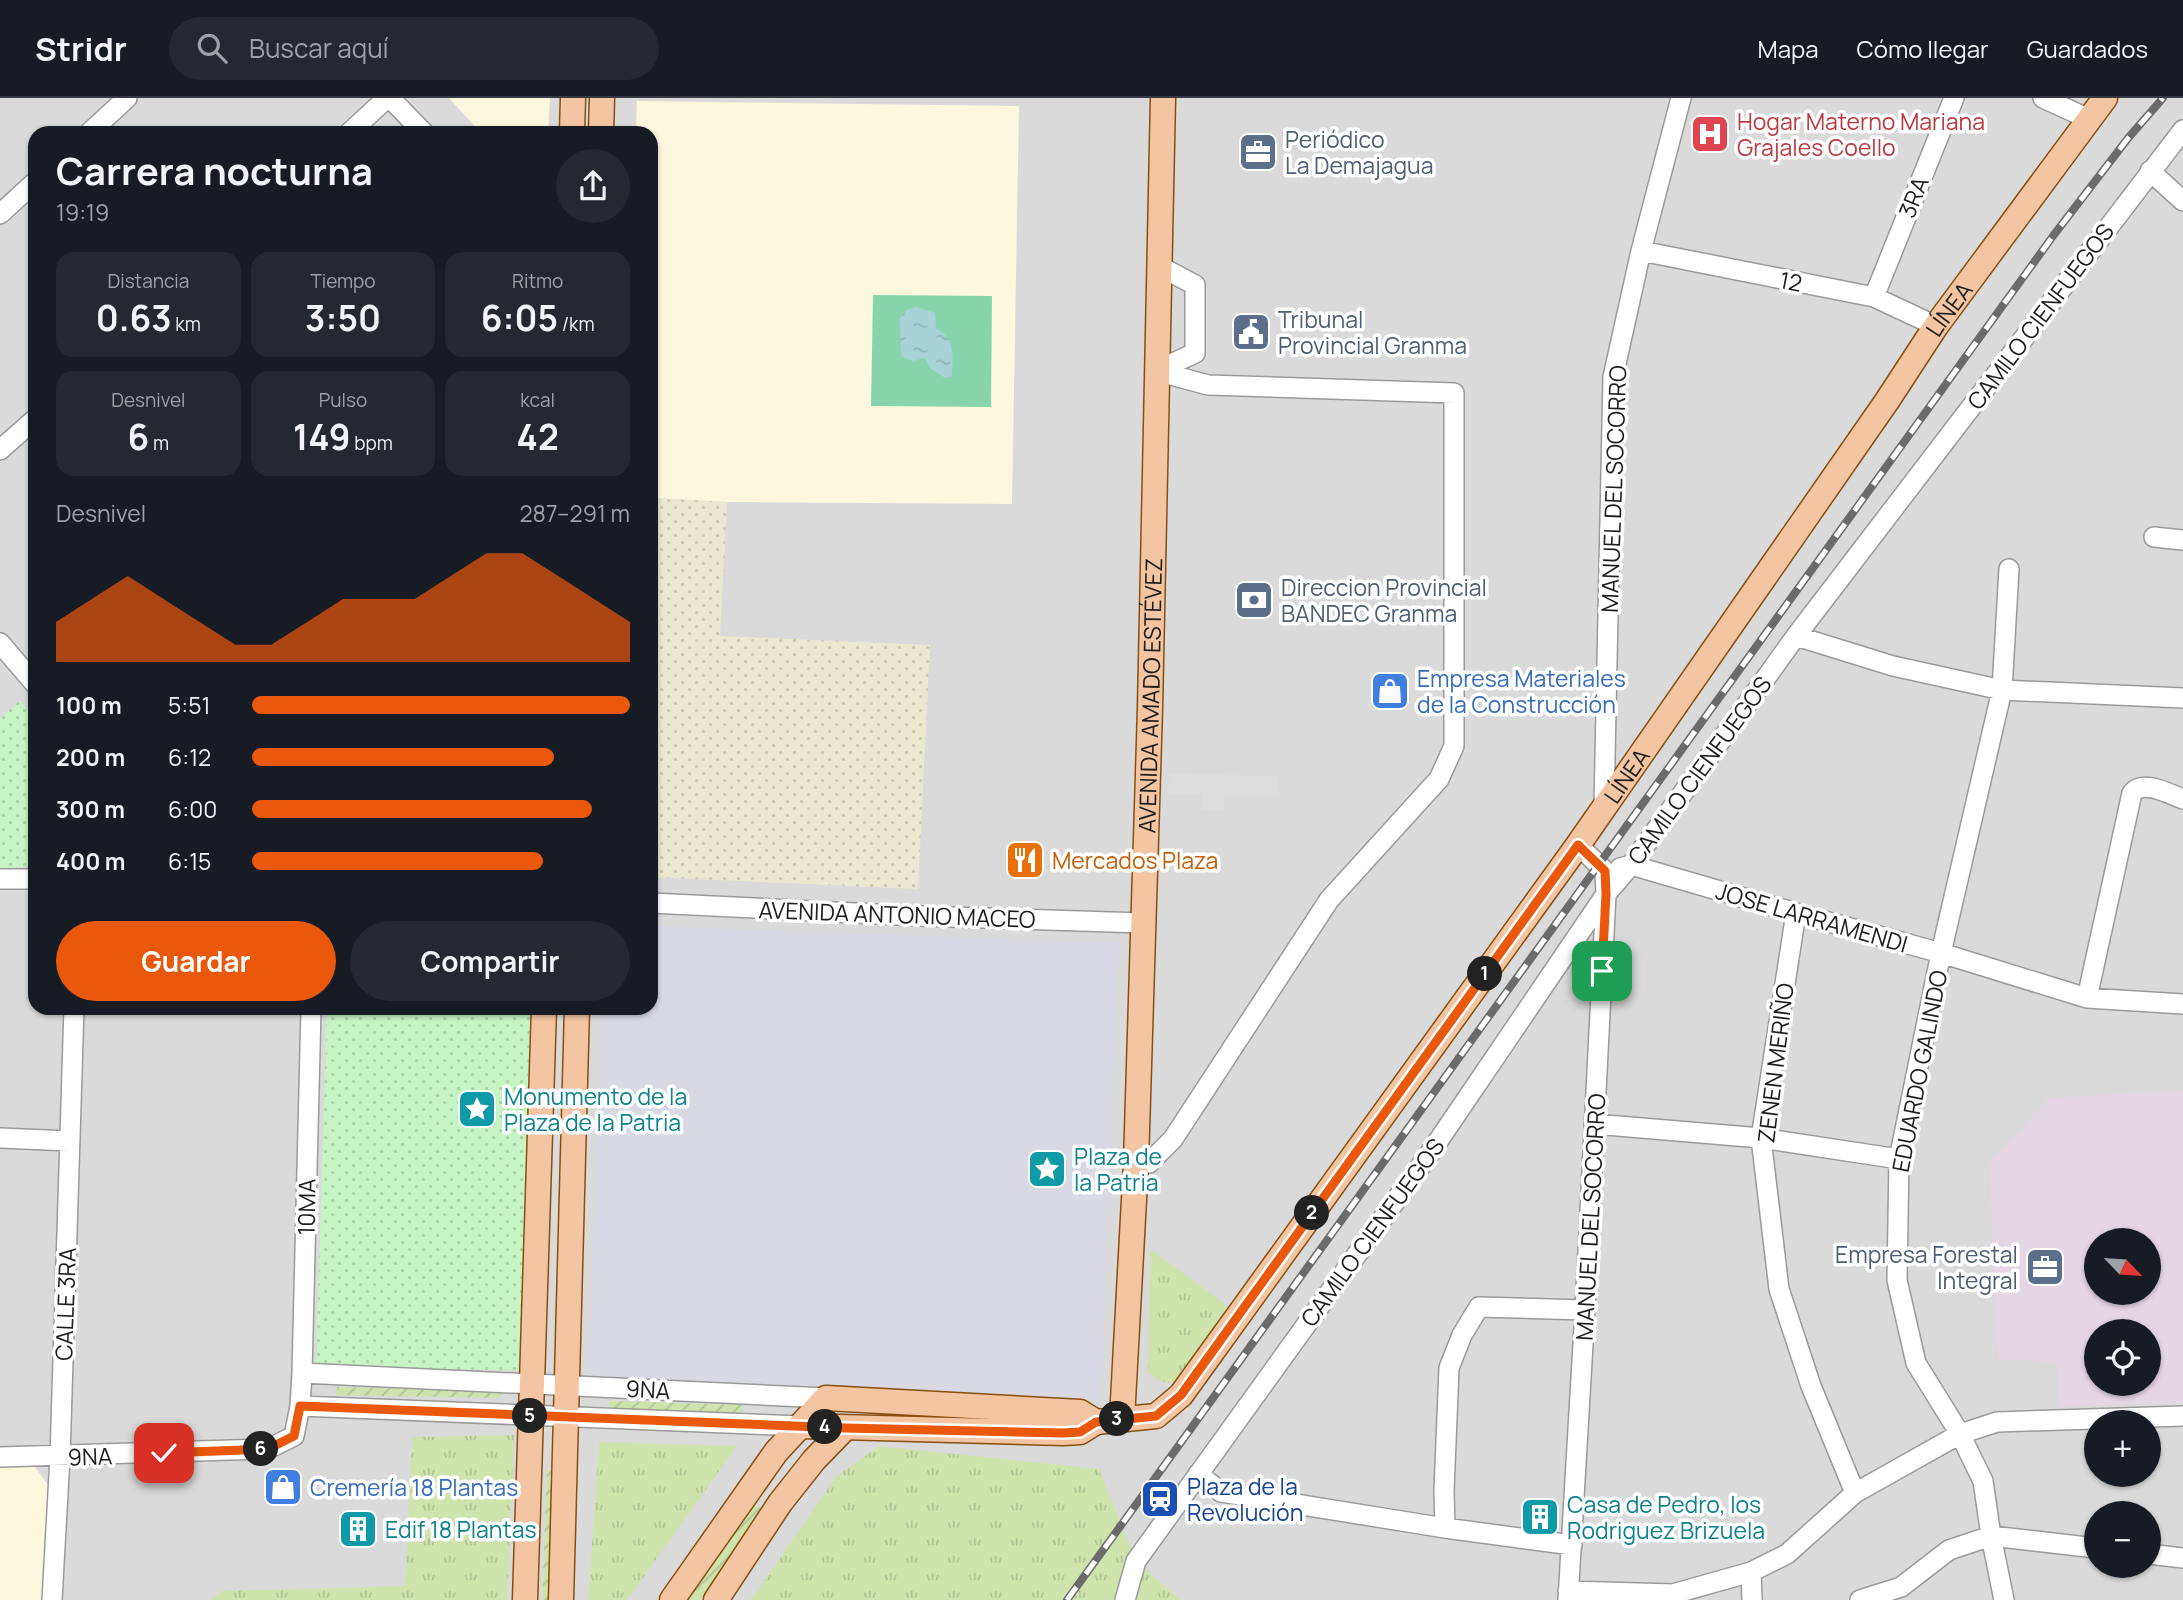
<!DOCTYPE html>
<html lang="es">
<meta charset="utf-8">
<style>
body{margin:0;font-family:Manrope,sans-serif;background:#242831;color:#f1f3f6;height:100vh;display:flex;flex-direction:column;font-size:26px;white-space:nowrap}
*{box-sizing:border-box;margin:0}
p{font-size:23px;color:#9ea1a6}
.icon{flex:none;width:38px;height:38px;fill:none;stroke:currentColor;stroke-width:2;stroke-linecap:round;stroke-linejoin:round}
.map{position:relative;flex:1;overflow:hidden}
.details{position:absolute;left:28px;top:28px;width:630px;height:889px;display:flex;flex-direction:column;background:#171b24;border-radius:21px;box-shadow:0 2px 5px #0004}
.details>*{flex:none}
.needle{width:46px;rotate:115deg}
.fabs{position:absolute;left:2084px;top:1130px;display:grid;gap:14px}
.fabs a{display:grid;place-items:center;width:77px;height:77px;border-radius:50%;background:#171b24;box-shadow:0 2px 5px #0004;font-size:35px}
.pin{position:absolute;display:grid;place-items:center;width:60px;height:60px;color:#fff;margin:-30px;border-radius:14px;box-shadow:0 4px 10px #0006}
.km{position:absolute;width:35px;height:35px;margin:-18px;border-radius:50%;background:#222;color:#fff;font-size:19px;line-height:35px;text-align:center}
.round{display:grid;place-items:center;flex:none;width:74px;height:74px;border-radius:37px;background:#242831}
.summary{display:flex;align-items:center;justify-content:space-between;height:119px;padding:0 28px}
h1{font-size:38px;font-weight:700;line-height:52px}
.stats{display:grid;grid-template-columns:repeat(3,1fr);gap:10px;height:119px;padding:7px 28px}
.stats div{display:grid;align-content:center;border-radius:18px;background:#242831;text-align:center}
.stats b{font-size:35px;font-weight:700}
.stats small{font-size:19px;font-weight:400}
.stats p{font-size:19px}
.chart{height:196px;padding:14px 28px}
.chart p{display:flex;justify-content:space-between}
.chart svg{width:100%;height:126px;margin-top:7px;fill:#ea580c;opacity:.7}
.button{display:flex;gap:14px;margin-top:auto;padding:14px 28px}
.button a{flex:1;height:80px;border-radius:42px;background:#ea580c;color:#fff;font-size:28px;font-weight:700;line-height:80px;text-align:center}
.button a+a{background:#242831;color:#f1f3f6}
ul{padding:0 28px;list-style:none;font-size:23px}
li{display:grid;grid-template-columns:112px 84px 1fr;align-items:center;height:52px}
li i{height:18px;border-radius:9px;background:#ea580c}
header{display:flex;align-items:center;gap:42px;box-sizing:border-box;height:98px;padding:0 35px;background:#171b24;border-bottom:2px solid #363941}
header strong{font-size:33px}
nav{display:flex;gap:38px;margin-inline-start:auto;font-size:24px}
.search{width:490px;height:63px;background:#242831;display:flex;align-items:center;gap:18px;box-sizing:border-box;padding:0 24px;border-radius:38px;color:#9ea1a6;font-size:26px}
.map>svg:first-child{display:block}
.residential{fill:#dbdada;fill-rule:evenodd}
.industrial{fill:#e5d6e4;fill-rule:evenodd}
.education{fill:#fcf8dd}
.farmland{fill:url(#farmland-dots)}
.grass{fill:url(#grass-tufts)}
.park{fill:url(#park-dots)}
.garden{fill:url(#garden-furrows)}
.pitch{fill:#88d5ad}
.parking{fill:#ddd}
.plaza{fill:#d8d9e2}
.water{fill:url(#water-ripples)}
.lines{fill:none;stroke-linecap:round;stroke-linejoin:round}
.minor-casing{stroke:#9a9a9a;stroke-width:22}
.major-casing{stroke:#884f0e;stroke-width:27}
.minor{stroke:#fff;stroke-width:19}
.major{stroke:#f3c5a2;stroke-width:24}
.rail-casing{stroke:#6b6b6b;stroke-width:8}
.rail{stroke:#fff;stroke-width:5;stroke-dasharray:16;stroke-linecap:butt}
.route-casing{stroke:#fff;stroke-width:14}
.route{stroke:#ea580c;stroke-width:9}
.labels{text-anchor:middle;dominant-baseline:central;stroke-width:7;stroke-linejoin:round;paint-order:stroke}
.health-label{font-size:23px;fill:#be3a42;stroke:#fff;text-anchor:start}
.service-label{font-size:23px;fill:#4e5e75;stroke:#fff;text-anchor:start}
.street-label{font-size:23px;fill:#1d1d1d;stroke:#fff}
.shop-label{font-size:23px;fill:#366cbe;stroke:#fff;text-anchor:start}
.food-label{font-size:23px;fill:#c56008;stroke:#fff;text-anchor:start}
.culture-label{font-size:23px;fill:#0d838f;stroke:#fff;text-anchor:start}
.transit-label{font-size:23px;fill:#164399;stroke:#fff;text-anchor:start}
</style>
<header>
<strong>Stridr</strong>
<div class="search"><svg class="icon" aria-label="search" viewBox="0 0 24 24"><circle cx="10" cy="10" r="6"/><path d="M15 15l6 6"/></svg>Buscar aquí</div>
<nav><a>Mapa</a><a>Cómo llegar</a><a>Guardados</a></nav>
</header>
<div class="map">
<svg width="2183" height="1502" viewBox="0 0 2183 1502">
<defs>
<pattern id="farmland-dots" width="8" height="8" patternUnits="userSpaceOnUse" patternTransform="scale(1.75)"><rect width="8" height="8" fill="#eae9d0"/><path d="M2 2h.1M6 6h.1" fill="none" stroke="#c8c7b2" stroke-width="1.8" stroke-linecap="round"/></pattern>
<pattern id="grass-tufts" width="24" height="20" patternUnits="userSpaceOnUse" patternTransform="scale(1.75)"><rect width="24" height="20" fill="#cfe3ad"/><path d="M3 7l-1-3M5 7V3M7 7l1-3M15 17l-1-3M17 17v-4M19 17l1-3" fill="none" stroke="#b1c294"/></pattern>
<pattern id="park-dots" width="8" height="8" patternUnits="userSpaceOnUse" patternTransform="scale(1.75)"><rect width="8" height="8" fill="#c6f4c3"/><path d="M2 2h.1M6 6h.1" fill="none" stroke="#aad1a7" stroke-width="1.8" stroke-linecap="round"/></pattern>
<pattern id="garden-furrows" width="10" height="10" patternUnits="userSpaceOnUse" patternTransform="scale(1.75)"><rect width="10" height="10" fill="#cfe3ad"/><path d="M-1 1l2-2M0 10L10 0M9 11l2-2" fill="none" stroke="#b1c294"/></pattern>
<pattern id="water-ripples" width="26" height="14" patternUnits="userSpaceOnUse" patternTransform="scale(1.75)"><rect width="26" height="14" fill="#a7d2d7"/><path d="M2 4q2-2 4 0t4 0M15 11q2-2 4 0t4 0" fill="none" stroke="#8fb4b8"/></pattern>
</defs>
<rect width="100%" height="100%" fill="#ede8e3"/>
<path class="residential" d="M 0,0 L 2183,0 L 2183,1502 L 0,1502 ZM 35,35 L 651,35 L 651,910 L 35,910 ZM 2096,1143 L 2149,1143 L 2149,1195 L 2096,1195 ZM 2096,1234 L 2149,1234 L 2149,1286 L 2096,1286 ZM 2096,1325 L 2149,1325 L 2149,1377 L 2096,1377 ZM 2096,1416 L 2149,1416 L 2149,1468 L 2096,1468 Z"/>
<path class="industrial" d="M 2183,993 L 2183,1304 L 2059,1309 L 2057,1264 L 1998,1261 L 1989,1066 L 2049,1000 ZM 2096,1143 L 2149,1143 L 2149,1195 L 2096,1195 ZM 2096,1234 L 2149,1234 L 2149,1286 L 2096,1286 Z"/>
<path class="education" d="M 449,0 L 550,0 L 548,35 L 481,35 Z
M 637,3 L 1019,8 L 1012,406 L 727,404 L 651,400 L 651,35 L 636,35 Z
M 0,1369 L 35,1369 L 49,1388 L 44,1502 L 0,1502 Z"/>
<path class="farmland" d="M 651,400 L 727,404 L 720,538 L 930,547 L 918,791 L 651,779 Z"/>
<path class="grass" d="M 1150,1151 L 1229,1209 C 1220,1223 1184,1287 1168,1285 C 1161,1284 1153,1278 1148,1274 Z
M 514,1337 L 507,1502 L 211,1502 L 222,1493 L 405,1488 L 412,1339 Z
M 599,1344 L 737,1348 L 627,1502 L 588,1502 Z
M 879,1348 L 1099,1371 L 1136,1463 L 1180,1502 L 751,1502 L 836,1379 Z"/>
<path class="park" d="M 20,603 L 35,620 L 35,769 L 0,770 L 0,620 Z
M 327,910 L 536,910 L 525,1273 L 316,1267 Z"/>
<path class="garden" d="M 337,1289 L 501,1293 L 500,1300 L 336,1297 Z
M 609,1303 L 742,1307 L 742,1315 L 609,1311 Z
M 547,1372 L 556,1373 L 551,1502 L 542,1502 Z
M 751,1404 L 762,1412 L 700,1502 L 684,1502 Z"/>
<path class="pitch" d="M 873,197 L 992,198 L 991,309 L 871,308 Z"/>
<path class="parking" d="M 1169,676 L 1279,678 L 1279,698 L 1224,698 L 1224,712 L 1202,712 L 1202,696 L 1168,696 Z"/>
<path class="plaza" d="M 651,828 L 1119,845 L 1101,1302 L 588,1282 L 602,910 L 651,910 Z"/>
<path class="water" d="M 916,209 L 935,215 L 936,230 C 955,240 953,259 952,278 L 945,280 L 930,270 L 925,260 L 912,263 L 901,258 L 900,220 L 906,212 Z"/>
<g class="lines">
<defs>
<path id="minor" d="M 390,0 L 424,35
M 2043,0 L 2089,21
M 89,35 L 127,0
M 349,35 L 387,0
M 2150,73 L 2183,103
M 0,116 L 35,84
M 1641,153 L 1874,199 L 1936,228
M 1874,199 L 1954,0
M 1156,273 L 1195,255 L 1195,187 L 1159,168
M 0,352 L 35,321
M 2154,439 L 2183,442
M 1796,538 L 1893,568 L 2002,592 L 2183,600
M 0,545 L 35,586
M 1604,707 L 1613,279 L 1641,153 L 1681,0
M 1620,770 L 1631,767 L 1796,815 L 1941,855 L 2087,900 L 2183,906
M 0,781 L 35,781
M 651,805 L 918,818 L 1143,825
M 1796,815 L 1761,1040 L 1779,1191 L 1811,1288 L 1855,1395
M 2087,900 L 2132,695 C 2143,681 2169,696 2183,701
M 1594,1026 L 1761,1040 L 1899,1061
M 0,1040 L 70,1043
M 1136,1065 L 1149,1065 L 1173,1041 L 1329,802 L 1439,681 L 1454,648 L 1454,295 L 1208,287 L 1156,273
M 302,1275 L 826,1300
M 300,1308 L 802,1328
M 0,1359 L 268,1351 L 294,1338 L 300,1308 L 302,1275 L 311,910
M 1198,1376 L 1221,1394 L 1445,1430 L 1572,1447
M 1445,1430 L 1444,1393 L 1449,1270 L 1462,1237 L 1479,1209 L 1585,1212
M 2149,1456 L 2183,1460
M 1751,1474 L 1752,1502
M 1568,1493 L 1673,1496 L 1751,1474 L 1787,1456 L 1855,1395 L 1960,1336 L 1997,1324 L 2183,1318
M 52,1502 L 60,1359 L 74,910
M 1125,1502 L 1136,1463 L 1430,1055 L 1606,796 L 1631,767 L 1796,538 L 2183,32
M 1568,1502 L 1585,1212 L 1606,796 L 1605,773 L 1578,747
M 1860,1502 L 1901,1489 L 1949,1452 L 1991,1438 L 2096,1450
M 2004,1502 L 1991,1438 L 1983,1383 L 1960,1336 L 1916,1265 L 1897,1182 L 1899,1061 L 1941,855 L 2002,592 L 2009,471"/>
<g id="major">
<path d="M 572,35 L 573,0"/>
<path d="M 601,35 L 602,0"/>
<path id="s1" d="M 1122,1321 L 1136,1065 L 1150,610 L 1163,0"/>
<path id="s2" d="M 1096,1324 L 1156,1318 L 1181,1297 L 1578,747 L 1887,303 L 1936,228 L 2105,0"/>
<path d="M 525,1502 L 544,910"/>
<path d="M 561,1502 L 577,910"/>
<path d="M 672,1502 L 776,1354 L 826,1300 L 1080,1314 L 1096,1324 L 1080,1334 L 1063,1335 L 802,1328"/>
<path d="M 716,1502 L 780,1405 L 814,1362 L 845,1330"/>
</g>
</defs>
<use href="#minor" class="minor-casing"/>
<use href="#major" class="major-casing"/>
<use href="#minor" class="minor"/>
<use href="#major" class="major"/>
<defs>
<path id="rail" d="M 1067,1502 L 2053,138 L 2129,39 L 2163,0"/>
</defs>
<use href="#rail" class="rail-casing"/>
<use href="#rail" class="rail"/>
</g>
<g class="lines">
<defs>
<path id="route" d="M 164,1355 L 268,1351 L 294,1338 L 300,1308 L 845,1330 L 1063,1335 L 1080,1334 L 1096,1324 L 1156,1318 L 1181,1297 L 1578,747 L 1605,773 L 1606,796 L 1602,873"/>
</defs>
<use href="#route" class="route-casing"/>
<use href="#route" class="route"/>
</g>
<defs>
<symbol id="hospital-square" viewBox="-11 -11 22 22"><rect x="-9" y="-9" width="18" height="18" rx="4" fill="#e0444e" stroke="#fff"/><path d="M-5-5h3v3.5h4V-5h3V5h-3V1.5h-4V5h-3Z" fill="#fff"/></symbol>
<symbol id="office-square" viewBox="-11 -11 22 22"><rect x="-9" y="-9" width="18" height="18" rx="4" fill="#5c6f8a" stroke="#fff"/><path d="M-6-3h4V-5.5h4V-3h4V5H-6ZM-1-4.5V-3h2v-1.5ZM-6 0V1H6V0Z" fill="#fff"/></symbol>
<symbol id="civic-square" viewBox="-11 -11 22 22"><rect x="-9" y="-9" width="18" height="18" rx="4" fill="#5c6f8a" stroke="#fff"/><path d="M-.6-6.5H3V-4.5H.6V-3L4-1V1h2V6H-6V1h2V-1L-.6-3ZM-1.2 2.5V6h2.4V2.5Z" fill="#fff"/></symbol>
<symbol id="bank-square" viewBox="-11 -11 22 22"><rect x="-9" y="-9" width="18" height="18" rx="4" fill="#5c6f8a" stroke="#fff"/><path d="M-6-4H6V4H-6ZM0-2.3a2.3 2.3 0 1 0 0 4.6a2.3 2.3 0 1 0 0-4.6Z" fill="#fff"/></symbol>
<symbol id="shop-square" viewBox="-11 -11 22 22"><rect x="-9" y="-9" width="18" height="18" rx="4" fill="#3f7fe0" stroke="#fff"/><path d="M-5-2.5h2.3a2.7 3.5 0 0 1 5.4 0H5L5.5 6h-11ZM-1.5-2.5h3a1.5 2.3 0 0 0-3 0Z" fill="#fff"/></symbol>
<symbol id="restaurant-square" viewBox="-11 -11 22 22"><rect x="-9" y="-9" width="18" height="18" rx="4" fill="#e8710a" stroke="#fff"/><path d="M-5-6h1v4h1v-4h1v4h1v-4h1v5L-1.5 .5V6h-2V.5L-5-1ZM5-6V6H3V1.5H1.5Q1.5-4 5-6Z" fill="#fff"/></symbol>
<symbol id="sight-square" viewBox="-11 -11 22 22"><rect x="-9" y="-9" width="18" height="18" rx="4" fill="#0f9aa8" stroke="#fff"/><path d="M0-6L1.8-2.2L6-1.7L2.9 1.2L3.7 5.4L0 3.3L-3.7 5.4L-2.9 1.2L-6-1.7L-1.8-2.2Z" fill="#fff"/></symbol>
<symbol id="station-square" viewBox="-11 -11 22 22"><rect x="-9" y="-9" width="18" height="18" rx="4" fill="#1a4fb4" stroke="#fff"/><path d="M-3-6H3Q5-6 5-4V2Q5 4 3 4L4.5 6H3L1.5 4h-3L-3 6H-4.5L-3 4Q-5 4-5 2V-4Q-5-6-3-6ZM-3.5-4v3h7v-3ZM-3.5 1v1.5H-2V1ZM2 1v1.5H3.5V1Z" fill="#fff"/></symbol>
<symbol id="building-square" viewBox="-11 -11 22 22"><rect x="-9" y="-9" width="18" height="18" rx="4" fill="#0f9aa8" stroke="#fff"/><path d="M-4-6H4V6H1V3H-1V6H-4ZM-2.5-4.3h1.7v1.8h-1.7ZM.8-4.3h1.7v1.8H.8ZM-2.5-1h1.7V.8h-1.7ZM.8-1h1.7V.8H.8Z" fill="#fff"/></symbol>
</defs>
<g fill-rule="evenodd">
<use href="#hospital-square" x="1688" y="14" width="44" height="44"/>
<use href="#office-square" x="1236" y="32" width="44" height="44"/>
<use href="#civic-square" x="1229" y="212" width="44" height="44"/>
<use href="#bank-square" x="1232" y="480" width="44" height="44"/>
<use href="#shop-square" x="1368" y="571" width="44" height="44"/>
<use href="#restaurant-square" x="1003" y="740" width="44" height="44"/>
<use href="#sight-square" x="455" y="989" width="44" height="44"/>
<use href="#sight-square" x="1025" y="1049" width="44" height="44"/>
<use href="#office-square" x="2023" y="1147" width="44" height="44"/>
<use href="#shop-square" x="261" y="1367" width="44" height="44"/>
<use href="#station-square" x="1138" y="1379" width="44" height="44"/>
<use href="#building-square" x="1518" y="1397" width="44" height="44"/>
<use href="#building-square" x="336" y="1409" width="44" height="44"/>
</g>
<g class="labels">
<g class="health-label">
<text x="1737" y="23">Hogar Materno Mariana<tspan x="1737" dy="26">Grajales Coello</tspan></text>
</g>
<g class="service-label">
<text x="1285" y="41">Periódico<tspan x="1285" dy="26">La Demajagua</tspan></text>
<text x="1278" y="221">Tribunal<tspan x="1278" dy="26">Provincial Granma</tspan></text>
<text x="1281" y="489">Direccion Provincial<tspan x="1281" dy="26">BANDEC Granma</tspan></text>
<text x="2018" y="1156" text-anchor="end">Empresa Forestal<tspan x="2018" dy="26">Integral</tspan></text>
</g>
<g class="street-label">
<text transform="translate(1913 99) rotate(-68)">3RA</text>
<text transform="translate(1791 183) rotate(11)">12</text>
<text stroke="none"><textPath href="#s2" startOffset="1423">LÍNEA</textPath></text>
<text transform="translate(2040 218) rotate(-53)">CAMILO CIENFUEGOS</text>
<text transform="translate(1613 391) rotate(-88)">MANUEL DEL SOCORRO</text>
<text stroke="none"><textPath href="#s1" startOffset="724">AVENIDA AMADO ESTÉVEZ</textPath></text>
<text transform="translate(1699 672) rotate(-54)">CAMILO CIENFUEGOS</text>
<text stroke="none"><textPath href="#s2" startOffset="856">LÍNEA</textPath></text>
<text transform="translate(897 816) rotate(2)">AVENIDA ANTONIO MACEO</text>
<text transform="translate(1812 819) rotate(16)">JOSE LARRAMENDI</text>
<text transform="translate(1775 965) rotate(-83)">ZENEN MERIÑO</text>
<text transform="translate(1919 973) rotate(-79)">EDUARDO GALINDO</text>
<text transform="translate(306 1109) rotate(-89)">10MA</text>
<text transform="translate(1590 1119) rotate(-87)">MANUEL DEL SOCORRO</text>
<text transform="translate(1372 1134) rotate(-54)">CAMILO CIENFUEGOS</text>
<text transform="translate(65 1206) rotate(-88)">CALLE 3RA</text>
<text transform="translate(648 1291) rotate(3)">9NA</text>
<text transform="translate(90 1358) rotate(-2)">9NA</text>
</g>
<g class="shop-label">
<text x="1417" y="580">Empresa Materiales<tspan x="1417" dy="26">de la Construcción</tspan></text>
<text x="310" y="1389">Cremería 18 Plantas</text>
</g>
<g class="food-label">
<text x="1052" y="762">Mercados Plaza</text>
</g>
<g class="culture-label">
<text x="504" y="998">Monumento de la<tspan x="504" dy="26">Plaza de la Patria</tspan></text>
<text x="1074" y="1058">Plaza de<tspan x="1074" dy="26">la Patria</tspan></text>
<text x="1567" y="1406">Casa de Pedro, los<tspan x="1567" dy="26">Rodriguez Brizuela</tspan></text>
<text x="385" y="1431">Edif 18 Plantas</text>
</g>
<g class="transit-label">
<text x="1187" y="1388">Plaza de la<tspan x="1187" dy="26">Revolución</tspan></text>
</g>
</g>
</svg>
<div class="fabs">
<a><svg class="needle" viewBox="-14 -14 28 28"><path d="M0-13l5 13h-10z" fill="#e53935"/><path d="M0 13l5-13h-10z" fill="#9ea1a6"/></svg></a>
<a><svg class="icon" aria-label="locate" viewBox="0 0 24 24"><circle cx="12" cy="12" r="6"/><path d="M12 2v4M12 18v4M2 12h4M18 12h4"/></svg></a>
<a>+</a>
<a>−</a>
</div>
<div class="pin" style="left:1602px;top:873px;background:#1e9e55"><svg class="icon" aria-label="arrive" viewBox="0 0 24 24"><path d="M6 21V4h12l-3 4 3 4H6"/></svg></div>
<div class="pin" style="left:164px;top:1355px;background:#d93025"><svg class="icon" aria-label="check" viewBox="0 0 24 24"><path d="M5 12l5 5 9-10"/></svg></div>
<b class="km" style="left:1485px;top:876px">1</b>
<b class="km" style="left:1312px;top:1115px">2</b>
<b class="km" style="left:1117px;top:1321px">3</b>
<b class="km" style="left:825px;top:1329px">4</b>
<b class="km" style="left:530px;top:1318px">5</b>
<b class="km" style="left:261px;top:1351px">6</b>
<section class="details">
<div class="summary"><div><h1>Carrera nocturna</h1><p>19:19</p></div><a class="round"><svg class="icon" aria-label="share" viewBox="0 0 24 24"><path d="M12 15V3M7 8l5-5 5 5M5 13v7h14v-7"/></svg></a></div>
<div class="stats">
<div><p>Distancia</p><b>0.63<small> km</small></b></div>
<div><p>Tiempo</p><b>3:50</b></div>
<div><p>Ritmo</p><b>6:05<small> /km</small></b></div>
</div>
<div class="stats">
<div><p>Desnivel</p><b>6<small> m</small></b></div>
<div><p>Pulso</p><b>149<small> bpm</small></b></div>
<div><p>kcal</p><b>42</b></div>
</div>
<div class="chart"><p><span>Desnivel</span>287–291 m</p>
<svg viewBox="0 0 160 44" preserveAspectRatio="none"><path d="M0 44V30L10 22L20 14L30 22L40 30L50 38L60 38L70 30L80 22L90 22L100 22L110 14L120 6L130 6L140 14L150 22L160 30V44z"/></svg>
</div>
<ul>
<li><b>100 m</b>5:51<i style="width:100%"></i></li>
<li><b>200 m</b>6:12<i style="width:80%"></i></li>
<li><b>300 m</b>6:00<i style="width:90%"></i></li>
<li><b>400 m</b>6:15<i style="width:77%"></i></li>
</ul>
<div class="button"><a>Guardar</a><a>Compartir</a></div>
</section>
</div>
